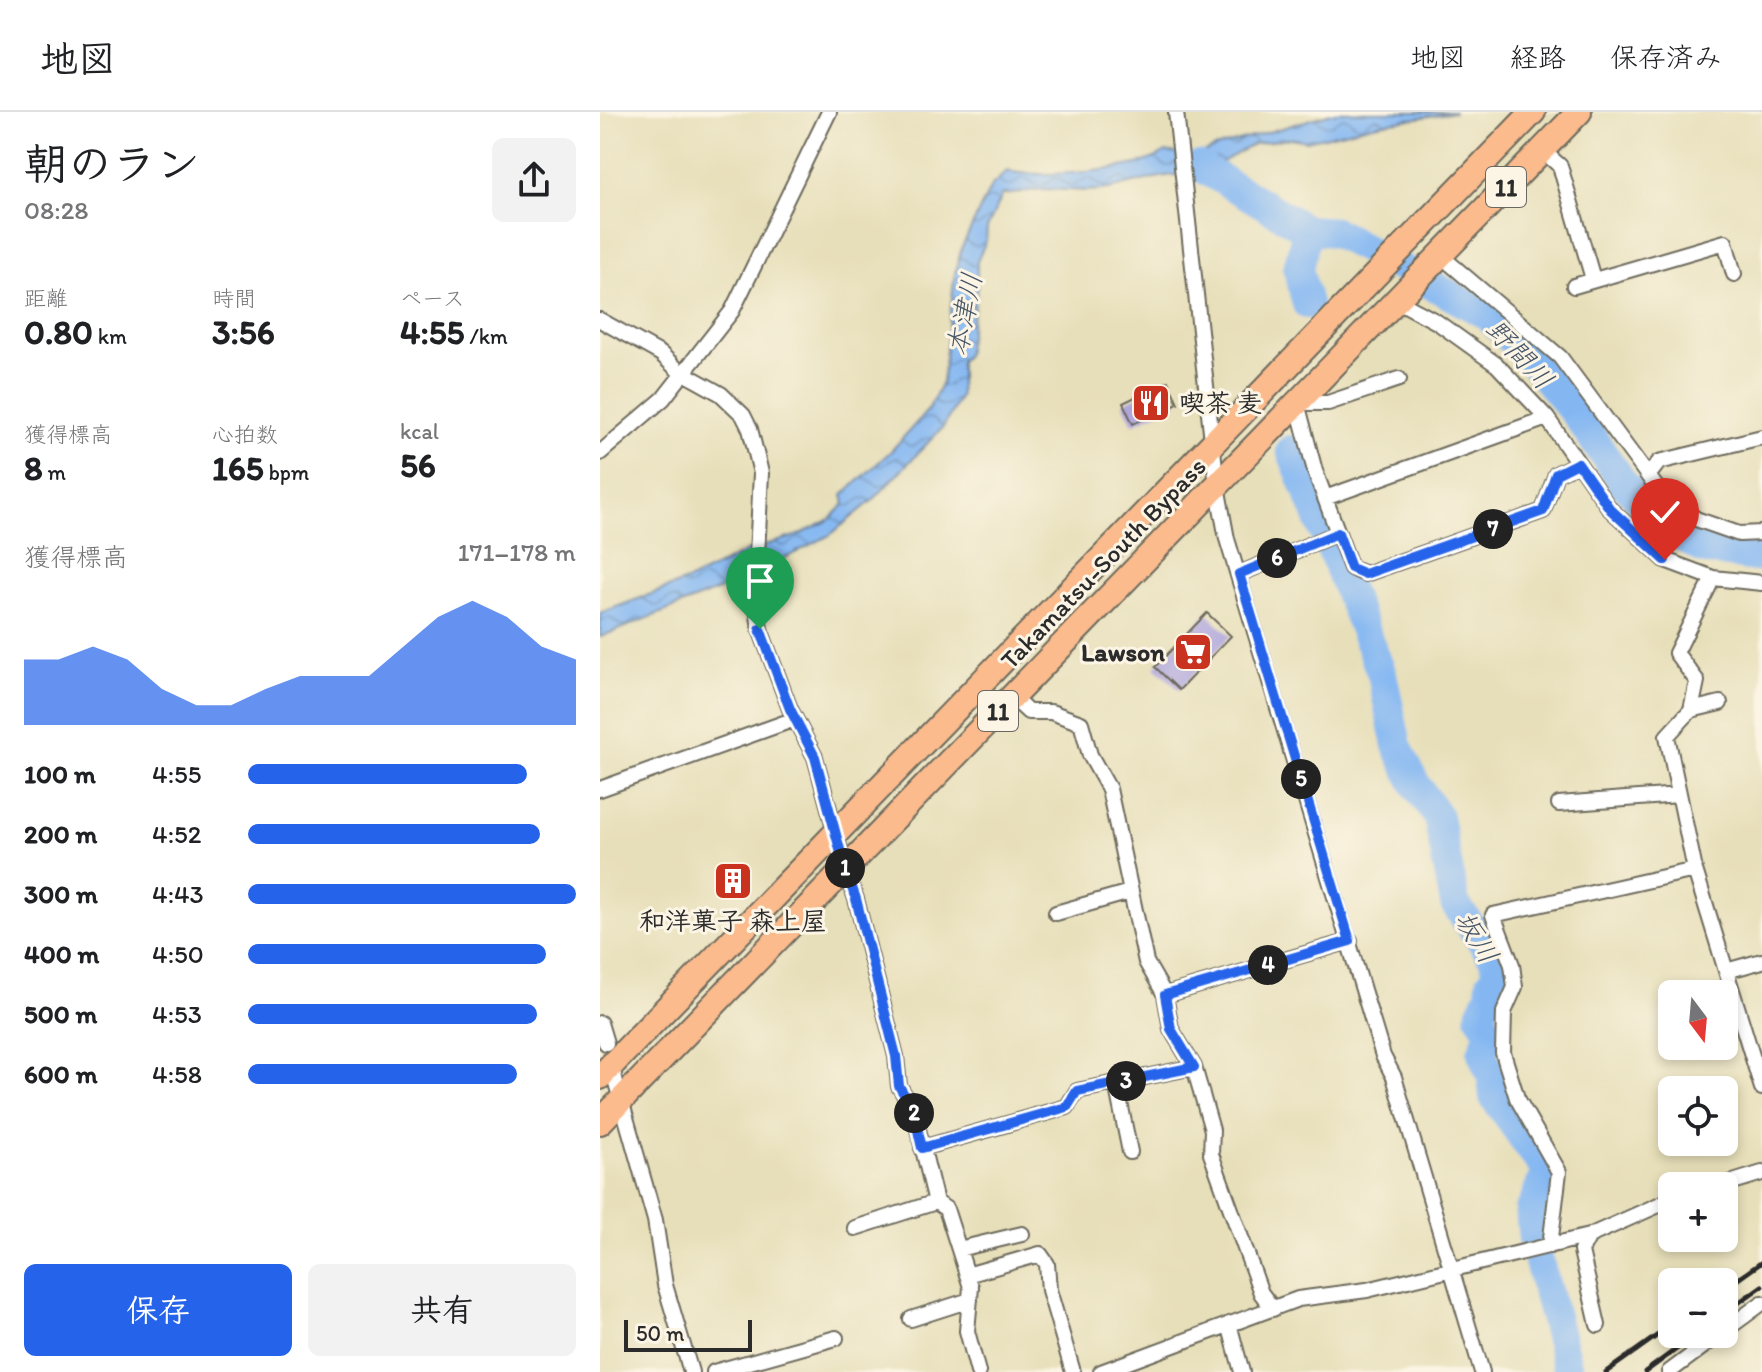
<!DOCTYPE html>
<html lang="ja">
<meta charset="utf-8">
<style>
body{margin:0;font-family:Itim,"Klee One",sans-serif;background:#f2f2f2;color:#202124;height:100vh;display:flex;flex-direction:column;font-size:30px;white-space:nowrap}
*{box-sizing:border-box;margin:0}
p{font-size:26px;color:#757577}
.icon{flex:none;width:44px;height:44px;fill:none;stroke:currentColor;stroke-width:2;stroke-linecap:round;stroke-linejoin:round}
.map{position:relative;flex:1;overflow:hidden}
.side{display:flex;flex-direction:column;background:#fff;width:600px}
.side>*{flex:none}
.needle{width:52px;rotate:164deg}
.fabs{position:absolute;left:1058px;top:868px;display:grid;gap:16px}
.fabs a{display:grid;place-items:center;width:80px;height:80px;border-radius:12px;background:#fff;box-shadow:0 4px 12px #0003;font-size:40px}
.scale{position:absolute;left:24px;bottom:20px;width:128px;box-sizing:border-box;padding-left:8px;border:4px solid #2b2b2b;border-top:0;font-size:22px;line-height:28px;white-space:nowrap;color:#2b2b2b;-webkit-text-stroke:6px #fcf5e5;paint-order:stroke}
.pin{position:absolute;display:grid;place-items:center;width:68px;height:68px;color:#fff;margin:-82px -34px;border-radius:50% 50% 50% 0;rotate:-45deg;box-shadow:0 0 8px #0007}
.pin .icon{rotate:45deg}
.km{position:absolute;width:40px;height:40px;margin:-20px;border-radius:50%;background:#222;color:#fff;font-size:22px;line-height:40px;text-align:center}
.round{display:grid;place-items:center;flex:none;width:84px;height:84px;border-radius:12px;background:#f2f2f2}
.summary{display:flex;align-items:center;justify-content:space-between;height:136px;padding:0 24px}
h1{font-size:44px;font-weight:800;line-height:60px}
.metrics{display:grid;grid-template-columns:repeat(3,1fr);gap:12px;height:136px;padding:8px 24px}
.metrics div{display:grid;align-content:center}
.metrics b{font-size:34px;font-weight:800}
.metrics small{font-size:22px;font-weight:400}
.metrics p{font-size:22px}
.chart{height:224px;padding:16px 24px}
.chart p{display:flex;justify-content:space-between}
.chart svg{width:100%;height:144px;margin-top:8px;fill:#2563eb;opacity:.7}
.cta{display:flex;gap:16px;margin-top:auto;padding:16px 24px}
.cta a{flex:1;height:92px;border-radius:12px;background:#2563eb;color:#fff;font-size:32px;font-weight:800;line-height:92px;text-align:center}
.cta a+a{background:#f2f2f2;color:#202124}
ul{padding:0 24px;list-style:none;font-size:26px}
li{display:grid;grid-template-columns:128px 96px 1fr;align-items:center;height:60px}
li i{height:20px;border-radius:10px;background:#2563eb}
header{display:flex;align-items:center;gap:48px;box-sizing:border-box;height:112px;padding:0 40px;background:#fff;border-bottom:2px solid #e0e0e0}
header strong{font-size:38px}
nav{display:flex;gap:44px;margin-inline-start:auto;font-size:28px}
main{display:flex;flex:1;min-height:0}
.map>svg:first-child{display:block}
.water{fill:url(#water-waves);stroke:#58718e;stroke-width:2}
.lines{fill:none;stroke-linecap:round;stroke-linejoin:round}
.river{stroke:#84b7f2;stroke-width:30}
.building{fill:#aea5db}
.minor-casing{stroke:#6d6a5d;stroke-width:18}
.trunk-casing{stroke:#6d6a5d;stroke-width:28}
.minor{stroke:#fff;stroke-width:14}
.trunk{stroke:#fbbb8d;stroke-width:24}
.rail{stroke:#2b2b2b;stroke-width:5}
.route-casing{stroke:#fff;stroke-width:16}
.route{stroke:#2563eb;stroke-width:10}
.labels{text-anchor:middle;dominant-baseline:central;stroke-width:6;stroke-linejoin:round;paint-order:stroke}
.shield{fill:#fcf5e5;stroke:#6a6863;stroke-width:2}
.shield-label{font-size:24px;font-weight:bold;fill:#2b2b2b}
.poi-label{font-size:26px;font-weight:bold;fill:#2b2b2b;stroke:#fcf5e5;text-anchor:start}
.street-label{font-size:26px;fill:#2b2b2b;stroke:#fcf5e5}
.water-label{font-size:28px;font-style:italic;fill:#465567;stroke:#fcf5e5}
</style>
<header>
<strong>地図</strong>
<nav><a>地図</a><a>経路</a><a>保存済み</a></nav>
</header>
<main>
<section class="side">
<div class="summary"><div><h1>朝のラン</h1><p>08:28</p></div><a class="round"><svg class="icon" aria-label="share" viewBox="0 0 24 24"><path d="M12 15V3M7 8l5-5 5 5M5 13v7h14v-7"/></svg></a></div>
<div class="metrics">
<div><p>距離</p><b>0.80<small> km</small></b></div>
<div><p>時間</p><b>3:56</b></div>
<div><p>ペース</p><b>4:55<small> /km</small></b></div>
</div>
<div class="metrics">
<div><p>獲得標高</p><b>8<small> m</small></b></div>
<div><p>心拍数</p><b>165<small> bpm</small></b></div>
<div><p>kcal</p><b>56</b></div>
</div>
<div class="chart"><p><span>獲得標高</span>171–178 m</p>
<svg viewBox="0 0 160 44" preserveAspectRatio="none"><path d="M0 44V24L10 24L20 20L30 24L40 33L50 38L60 38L70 33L80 29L90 29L100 29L110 20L120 11L130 6L140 11L150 20L160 24V44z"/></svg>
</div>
<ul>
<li><b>100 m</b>4:55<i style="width:85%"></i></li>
<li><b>200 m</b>4:52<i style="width:89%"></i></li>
<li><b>300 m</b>4:43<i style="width:100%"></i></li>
<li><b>400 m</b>4:50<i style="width:91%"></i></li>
<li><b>500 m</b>4:53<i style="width:88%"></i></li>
<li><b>600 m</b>4:58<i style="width:82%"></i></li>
</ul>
<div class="cta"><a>保存</a><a>共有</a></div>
</section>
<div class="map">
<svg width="1162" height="1260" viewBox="0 0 1162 1260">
<defs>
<pattern id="water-waves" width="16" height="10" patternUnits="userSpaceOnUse" patternTransform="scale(2)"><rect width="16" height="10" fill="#84b7f2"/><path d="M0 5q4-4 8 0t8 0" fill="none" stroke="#6c95c4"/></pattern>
</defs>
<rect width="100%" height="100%" fill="#fcf5e5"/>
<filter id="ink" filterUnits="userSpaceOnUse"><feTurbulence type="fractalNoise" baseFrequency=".0125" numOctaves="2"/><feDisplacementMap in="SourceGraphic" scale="16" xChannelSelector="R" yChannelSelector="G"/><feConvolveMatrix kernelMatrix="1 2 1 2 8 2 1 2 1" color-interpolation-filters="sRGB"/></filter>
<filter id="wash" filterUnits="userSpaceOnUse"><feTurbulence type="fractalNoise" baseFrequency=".006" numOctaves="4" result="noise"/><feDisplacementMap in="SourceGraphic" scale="32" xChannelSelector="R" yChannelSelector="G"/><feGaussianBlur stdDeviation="1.8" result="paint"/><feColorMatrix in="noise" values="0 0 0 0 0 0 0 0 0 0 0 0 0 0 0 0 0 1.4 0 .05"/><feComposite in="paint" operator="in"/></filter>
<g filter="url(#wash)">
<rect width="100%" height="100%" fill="#e7dfb9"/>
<path class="water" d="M 735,0 L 855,0 L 773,13 L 707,29 L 690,26 L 654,32 L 617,53 L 612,65 C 569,57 548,69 508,77 C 484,82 458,75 434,78 C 422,80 415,83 403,82 L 387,116 L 386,129 L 377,149 L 377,178 L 366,243 L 360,249 L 360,284 L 344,314 L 273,388 L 230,423 L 139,470 L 0,525 L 0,501 L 92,467 L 147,439 L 199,423 L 229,408 L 245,392 L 243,383 L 291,339 L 328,298 L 342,271 L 355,161 L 362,135 L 391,74 L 407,59 C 440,67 539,59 566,40 L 596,45 L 615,36 Z"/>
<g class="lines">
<path class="river" d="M 599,54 L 707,118 L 735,120 L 887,203 L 932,249 L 979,307 L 1024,372 L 1070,419 L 1105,438 L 1162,446
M 707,192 L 698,157 L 707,118
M 691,338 L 782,562 L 797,634 L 815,671 L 838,705 L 855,792 L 893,845 L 900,863 L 891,870 L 890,882 L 880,904 L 890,921 L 882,941 L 892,965 L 894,985 L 945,1057 L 945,1067 C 936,1076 938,1088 930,1098 L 933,1128 L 969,1260"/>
</g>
<g id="blocks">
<path class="building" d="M 568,269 L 578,291 L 533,312 L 523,291 Z
M 607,501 L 631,524 L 579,578 L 555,555 Z"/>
</g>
</g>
<g filter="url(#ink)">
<use href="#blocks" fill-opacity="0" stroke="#6d6a5d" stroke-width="2"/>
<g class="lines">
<defs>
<path id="minor" d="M 576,0 L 617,374 L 627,427 L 783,944 L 794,965 L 882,1260
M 942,38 L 960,54 L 993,167
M 840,143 L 960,245 L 1057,376 L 1096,407 L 1139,422 L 1162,421
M 974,174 L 1125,130 L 1134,162
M 796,188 L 837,210 L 897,253 L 947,306 L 1010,397 L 1065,448 L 1113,466
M 0,208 L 61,242 L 78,258 L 121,282 L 143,303 L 150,317 L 161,361 L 155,484 L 160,517 L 190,597 L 215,645 L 245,756 L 256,787 L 296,944 L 299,974 L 313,997 L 336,1090 L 346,1097 L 371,1175 L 367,1219 L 378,1260
M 799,267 L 728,291 L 697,291 L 715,359 L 751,456 L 765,462 L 943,399 L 956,362 L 978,351
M 0,341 L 63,287 L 132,199 L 229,0
M 1048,364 L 1059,350 L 1162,325
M 725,386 L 947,306
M 639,462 L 738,421
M 1162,471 L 1113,466 L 1076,541 L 1097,569 L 1091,598 L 1067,624 L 1095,758 L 1162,976
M 412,585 L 428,600 L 451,600 L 481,611 L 490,643 L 509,677 L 546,850 L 565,883 L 571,917 L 594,955 L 612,1018 L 611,1042 L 661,1181 L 673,1197
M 1091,598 L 1120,591
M 0,677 L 195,607
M 959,692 L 1079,683
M 456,801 L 530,780
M 1126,859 L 1162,849
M 565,883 L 750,829
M 0,911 L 6,931
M 11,953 L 55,1108 L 65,1173 L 91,1260
M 516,971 L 530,1040
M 322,1036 L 467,995 L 477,979 L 594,955
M 1120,1074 L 1162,1061
M 255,1116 L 336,1090
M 989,1124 L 981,1139 L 998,1213
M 950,1134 L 959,1060 L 917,986 L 903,941 L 904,900 L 915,875 L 912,853 L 893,803 L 1095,758
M 359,1137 L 422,1122
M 367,1163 L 440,1142 L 447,1152 L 449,1178 L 473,1260
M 311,1207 L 370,1188
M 629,1212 L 642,1260
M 1124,1219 L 1162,1191
M 114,1260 L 236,1226
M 501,1260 L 698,1187 L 767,1178 L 989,1124 L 1072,1087
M 1069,1260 L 1120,1222"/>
<path id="trunk" d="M 0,965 L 933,0
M 0,1010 L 979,0"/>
</defs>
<use href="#minor" class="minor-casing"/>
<use href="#trunk" class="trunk-casing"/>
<use href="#minor" class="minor"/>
<use href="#trunk" class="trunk"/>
<path class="rail" d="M 1124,1177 L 1162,1150
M 1124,1201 L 1162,1174
M 1006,1260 L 1072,1213
M 1045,1260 L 1097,1222"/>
</g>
</g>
<g class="lines" filter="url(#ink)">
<defs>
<path id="route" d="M 160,517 L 190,597 L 215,645 L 245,756 L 256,787 L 296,944 L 299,974 L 313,997 L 322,1036 L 467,995 L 477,979 L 594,955 L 571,917 L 565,883 L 750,829 L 639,462 L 738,421 L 751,456 L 765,462 L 943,399 L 956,362 L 978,351 L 1010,397 L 1065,448"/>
</defs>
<use href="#route" class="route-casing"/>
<use href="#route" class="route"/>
</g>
<defs>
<symbol id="restaurant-square" viewBox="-11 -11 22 22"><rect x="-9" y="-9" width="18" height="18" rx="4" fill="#c8321e" stroke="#fcf5e5"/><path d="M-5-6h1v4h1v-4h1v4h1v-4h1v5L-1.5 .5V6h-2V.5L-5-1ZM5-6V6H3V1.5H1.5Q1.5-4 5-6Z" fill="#fff"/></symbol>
<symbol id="supermarket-square" viewBox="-11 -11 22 22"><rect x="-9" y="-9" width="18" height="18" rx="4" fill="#c8321e" stroke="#fcf5e5"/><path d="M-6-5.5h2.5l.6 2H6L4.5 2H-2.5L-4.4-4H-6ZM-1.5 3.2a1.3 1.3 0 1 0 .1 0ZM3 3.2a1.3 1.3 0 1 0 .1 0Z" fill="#fff"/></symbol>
<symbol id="building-square" viewBox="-11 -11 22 22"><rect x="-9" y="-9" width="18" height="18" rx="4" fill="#c8321e" stroke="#fcf5e5"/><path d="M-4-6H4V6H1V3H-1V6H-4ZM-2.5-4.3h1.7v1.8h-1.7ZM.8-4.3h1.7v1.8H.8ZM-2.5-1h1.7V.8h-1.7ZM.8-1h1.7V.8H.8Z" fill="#fff"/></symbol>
</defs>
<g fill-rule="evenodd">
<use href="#restaurant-square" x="529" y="269" width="44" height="44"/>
<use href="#supermarket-square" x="571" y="518" width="44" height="44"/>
<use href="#building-square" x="111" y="747" width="44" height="44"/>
</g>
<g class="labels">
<g class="shield">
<rect x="886" y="55" width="40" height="40" rx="6"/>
<rect x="378" y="579" width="40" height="40" rx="6"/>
</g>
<g class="shield-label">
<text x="906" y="75">11</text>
<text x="398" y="599">11</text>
</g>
<g class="poi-label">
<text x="579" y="291">喫茶 麦</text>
<text x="565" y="540" text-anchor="end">Lawson</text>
<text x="133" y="809" text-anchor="middle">和洋菓子 森上屋</text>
</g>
<g class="street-label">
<text transform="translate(503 451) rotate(-46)">Takamatsu-South Bypass</text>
</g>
<g class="water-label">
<text transform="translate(364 202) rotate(-79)">本津川</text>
<text transform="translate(920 242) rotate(47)">野間川</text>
<text transform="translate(877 825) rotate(58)">坂川</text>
</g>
</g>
</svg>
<div class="fabs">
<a><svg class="needle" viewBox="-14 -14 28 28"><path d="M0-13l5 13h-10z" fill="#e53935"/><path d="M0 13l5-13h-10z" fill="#757577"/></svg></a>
<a><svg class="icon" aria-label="locate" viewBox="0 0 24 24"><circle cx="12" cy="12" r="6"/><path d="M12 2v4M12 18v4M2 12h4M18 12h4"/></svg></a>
<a>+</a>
<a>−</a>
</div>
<div class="scale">50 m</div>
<div class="pin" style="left:160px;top:517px;background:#1e9e55"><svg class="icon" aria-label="arrive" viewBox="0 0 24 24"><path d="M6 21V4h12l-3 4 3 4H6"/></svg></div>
<div class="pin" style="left:1065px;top:448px;background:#d93025"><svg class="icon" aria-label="check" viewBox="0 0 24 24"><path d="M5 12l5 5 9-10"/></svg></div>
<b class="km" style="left:245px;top:756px">1</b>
<b class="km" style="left:314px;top:1001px">2</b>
<b class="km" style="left:526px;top:969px">3</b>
<b class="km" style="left:668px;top:853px">4</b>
<b class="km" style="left:701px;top:667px">5</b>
<b class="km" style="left:677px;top:446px">6</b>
<b class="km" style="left:893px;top:417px">7</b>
</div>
</main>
